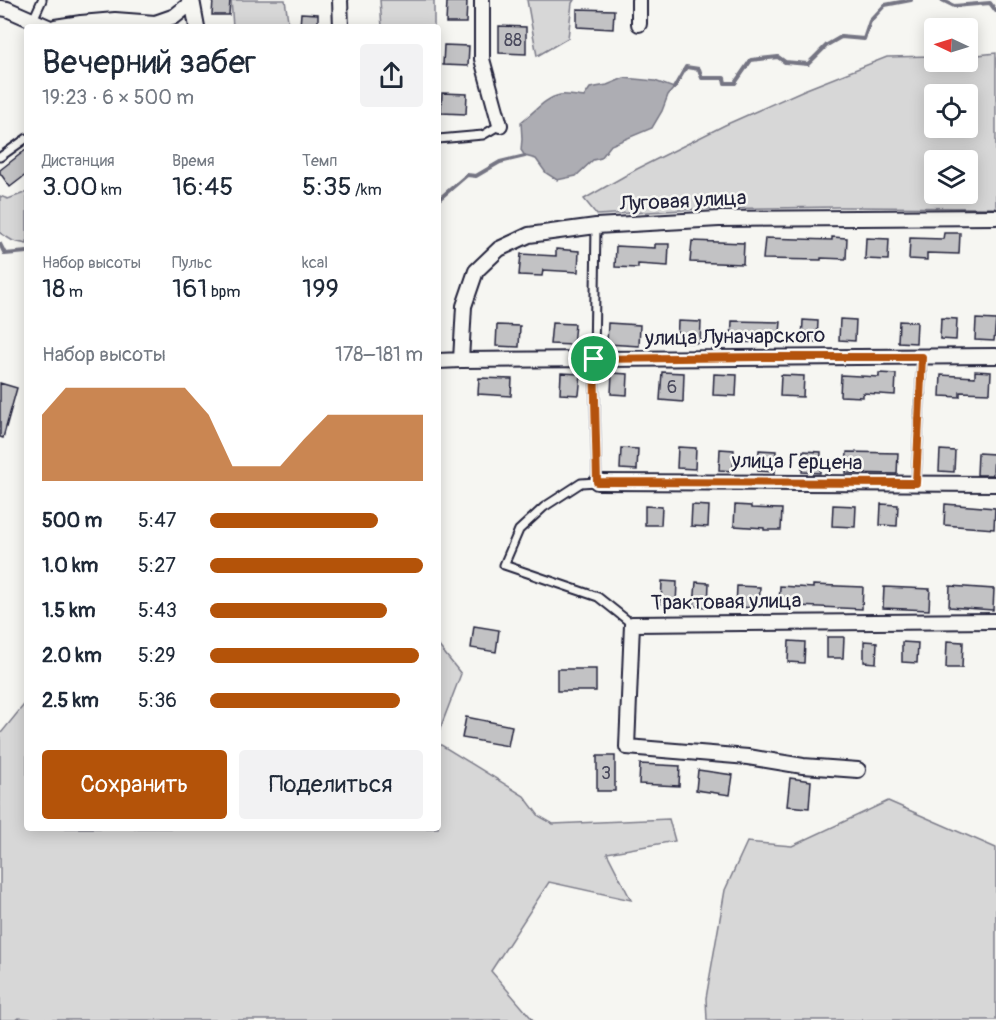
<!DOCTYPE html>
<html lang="ru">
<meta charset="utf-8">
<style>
body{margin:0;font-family:Pangolin,sans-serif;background:#f2f2f3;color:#1f2937;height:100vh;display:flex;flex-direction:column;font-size:22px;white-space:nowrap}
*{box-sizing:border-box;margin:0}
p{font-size:20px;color:#747a83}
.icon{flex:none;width:33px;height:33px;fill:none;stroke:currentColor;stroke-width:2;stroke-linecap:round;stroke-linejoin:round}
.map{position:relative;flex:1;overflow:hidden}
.panel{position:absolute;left:24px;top:24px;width:417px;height:807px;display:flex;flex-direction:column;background:#fff;border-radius:6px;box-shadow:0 3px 15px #0003}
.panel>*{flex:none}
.needle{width:39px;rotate:274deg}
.fabs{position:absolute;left:924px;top:18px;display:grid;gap:12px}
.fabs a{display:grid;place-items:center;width:54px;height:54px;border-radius:6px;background:#fff;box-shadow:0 3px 15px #0003;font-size:30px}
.pin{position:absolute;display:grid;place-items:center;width:51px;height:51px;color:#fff;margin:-26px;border:3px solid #fff;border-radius:50%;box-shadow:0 2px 6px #0007}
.round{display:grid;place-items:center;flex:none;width:63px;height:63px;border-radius:6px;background:#f2f2f3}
.overview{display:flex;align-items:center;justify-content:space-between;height:102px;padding:0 18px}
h1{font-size:33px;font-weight:600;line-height:45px}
.stats{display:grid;grid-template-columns:repeat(3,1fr);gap:9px;height:102px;padding:6px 18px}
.stats div{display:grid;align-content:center}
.stats b{font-size:26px;font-weight:600}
.stats small{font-size:16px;font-weight:400}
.stats p{font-size:16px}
.chart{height:168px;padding:12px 18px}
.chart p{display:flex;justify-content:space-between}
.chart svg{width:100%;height:108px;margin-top:6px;fill:#b45309;opacity:.7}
.button{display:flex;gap:12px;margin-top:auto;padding:12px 18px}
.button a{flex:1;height:69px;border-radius:6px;background:#b45309;color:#fff;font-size:24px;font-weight:600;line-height:69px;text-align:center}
.button a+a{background:#f2f2f3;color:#1f2937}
ul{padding:0 18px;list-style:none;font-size:20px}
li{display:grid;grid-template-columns:96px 72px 1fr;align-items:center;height:45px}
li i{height:15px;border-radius:8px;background:#b45309}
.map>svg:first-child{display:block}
.green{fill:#d7d7d7;stroke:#7c7c89;stroke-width:1.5;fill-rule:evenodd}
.water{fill:#adadb3;stroke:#757583;stroke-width:1.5}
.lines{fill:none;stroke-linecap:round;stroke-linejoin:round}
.stream{stroke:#757583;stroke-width:4}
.building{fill:#c2c2c4;stroke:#22223b;stroke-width:1.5}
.lane-casing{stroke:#22223b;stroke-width:11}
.street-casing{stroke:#22223b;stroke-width:18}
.lane{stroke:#f6f6f2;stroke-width:7}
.street{stroke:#f6f6f2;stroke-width:14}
.route-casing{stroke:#fff;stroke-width:12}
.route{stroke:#b45309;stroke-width:8}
.labels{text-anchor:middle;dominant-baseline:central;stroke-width:5;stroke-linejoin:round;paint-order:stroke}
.number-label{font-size:18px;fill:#4a4a5d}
.street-label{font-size:21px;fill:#22223b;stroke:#f6f6f2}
</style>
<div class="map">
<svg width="996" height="1020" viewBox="0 0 996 1020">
<rect width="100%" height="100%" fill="#f6f6f2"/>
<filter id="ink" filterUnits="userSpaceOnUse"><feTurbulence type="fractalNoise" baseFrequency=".0167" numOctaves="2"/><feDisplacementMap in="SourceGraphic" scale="12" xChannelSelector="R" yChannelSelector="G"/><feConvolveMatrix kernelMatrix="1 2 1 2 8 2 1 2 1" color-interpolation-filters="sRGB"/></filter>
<g filter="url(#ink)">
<path class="green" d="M 231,0 L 285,0 L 289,27 L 233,27 Z
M 380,0 L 434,0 L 434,27 L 382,27 Z
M 527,0 L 574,0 L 572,3 L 568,38 L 537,56 Z
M 996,53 L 996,208 L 838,207 L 699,209 L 597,215 L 584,199 L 637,169 L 725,125 L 804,90 L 887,57 L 934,56 L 934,62 L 968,62 L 968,56 ZM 934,94 L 968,94 L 968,128 L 934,128 ZM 968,160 L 968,194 L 934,194 L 934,160 Z
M 27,192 L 27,244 L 13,241 L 0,233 L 0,196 L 8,199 Z
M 438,645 L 461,674 L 438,734 Z
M 27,701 L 27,828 L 438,828 L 438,743 L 524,796 L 539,816 L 553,824 L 669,819 L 675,841 L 607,853 L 631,900 L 549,882 L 491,971 L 533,1020 L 51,1020 L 18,1018 L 15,1020 L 0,1020 L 0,733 L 2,732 Z
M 888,801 L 996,848 L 996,1020 L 707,1020 L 706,998 L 725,890 L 747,842 L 792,846 Z"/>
<path class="water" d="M 624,78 L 655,81 L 674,88 L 668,95 L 662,111 L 652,128 L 611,145 L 601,158 L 593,160 L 576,176 L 557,180 L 546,173 L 536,159 L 525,156 L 521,150 L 522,139 L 521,122 C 534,113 544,98 560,95 C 567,94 577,96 584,97 L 590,88 L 607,85 Z"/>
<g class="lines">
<path class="stream" d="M 942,0 L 954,6 L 990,3 L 996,11
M 674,88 L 686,67 L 699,69 L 702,78 L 724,78 L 725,83 L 735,83 L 751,60 L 778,57 L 785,62 L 808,64 L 827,45 L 841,37 L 864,39 L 870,21 L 885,5 L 911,0
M 438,200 L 467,175 L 476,176 L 500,162 L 525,156
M 0,244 L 5,254 L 27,252"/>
</g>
<path class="building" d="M 213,0 L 230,0 L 229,15 L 212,15 Z
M 447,2 L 467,2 L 466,23 L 446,23 Z
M 577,9 L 614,10 L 613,29 L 577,27 Z
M 301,13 L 318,14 L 318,27 L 300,27 Z
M 499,26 L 526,27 L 526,54 L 499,53 Z
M 444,45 L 469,46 L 468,66 L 443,65 Z
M 442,93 L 467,94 L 466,114 L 441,113 Z
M 27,149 L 27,174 L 10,187 L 0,173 L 0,170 Z
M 944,233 L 960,233 L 959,254 L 927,253 L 927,260 L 909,259 L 910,238 L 943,239 Z
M 832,237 L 847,238 L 846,259 L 821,258 L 821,260 L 763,259 L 765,238 L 832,240 Z
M 866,238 L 889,239 L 888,260 L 865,259 Z
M 692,241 L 744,243 L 743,264 L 690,262 Z
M 655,244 L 669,244 L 668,266 L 638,264 L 638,268 L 615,267 L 616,246 L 655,248 Z
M 556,249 L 579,251 L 578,272 L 543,270 L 542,276 L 519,275 L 521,254 L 556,256 Z
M 941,318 L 957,319 L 956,340 L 940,339 Z
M 840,319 L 856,320 L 855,341 L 839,340 Z
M 976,319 L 996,320 L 994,341 L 975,340 Z
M 803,320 L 818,321 L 817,342 L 802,341 Z
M 678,321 L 701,322 L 700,343 L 677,342 Z
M 732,321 L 781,322 L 779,343 L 731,342 Z
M 899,321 L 917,322 L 916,343 L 898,342 Z
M 552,323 L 575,324 L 573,345 L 550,344 Z
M 608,323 L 640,325 L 639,346 L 607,344 Z
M 497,325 L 520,326 L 519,347 L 496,346 Z
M 975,371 L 991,372 L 990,393 L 960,392 L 960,397 L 940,396 L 941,375 L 975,377 Z
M 662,372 L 684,373 L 683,402 L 660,400 Z
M 561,373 L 581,374 L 579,395 L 560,394 Z
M 612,373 L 628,374 L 627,395 L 611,394 Z
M 879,373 L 896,374 L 895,395 L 863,393 L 863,397 L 840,396 L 841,375 L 879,377 Z
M 714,374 L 737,375 L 736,396 L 713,395 Z
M 781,375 L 804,376 L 803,397 L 780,396 Z
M 479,378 L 512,379 L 511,396 L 478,394 Z
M 0,383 L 17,388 L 3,438 L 0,437 Z
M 678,447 L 696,448 L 695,469 L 677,468 Z
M 621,448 L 638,449 L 637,470 L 620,469 Z
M 720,449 L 734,450 L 733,471 L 719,470 Z
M 759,450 L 776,451 L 775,472 L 758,471 Z
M 940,450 L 955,451 L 954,472 L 939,471 Z
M 803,451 L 821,452 L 820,473 L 802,472 Z
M 847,452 L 898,453 L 897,474 L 846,473 Z
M 978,453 L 994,454 L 993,475 L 977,475 Z
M 881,504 L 898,505 L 897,526 L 880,525 Z
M 945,504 L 995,508 L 994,529 L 944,525 Z
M 692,505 L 709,506 L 708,527 L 691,526 Z
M 735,505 L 751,506 L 751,508 L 782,509 L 781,530 L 764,530 L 764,528 L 734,526 Z
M 833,505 L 856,506 L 855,527 L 832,526 Z
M 645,506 L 662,507 L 661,525 L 645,525 Z
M 662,581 L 677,582 L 676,605 L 661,604 Z
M 696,582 L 709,583 L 708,607 L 694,606 Z
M 813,585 L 863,587 L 862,609 L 798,606 L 798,608 L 779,607 L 780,586 L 813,588 Z
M 737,586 L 760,587 L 759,608 L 736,607 Z
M 950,586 L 994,589 L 993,610 L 949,607 Z
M 884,587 L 930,589 L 929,610 L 883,608 Z
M 474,626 L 499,630 L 496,652 L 471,648 Z
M 827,637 L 844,637 L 843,658 L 827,658 Z
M 789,641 L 805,642 L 804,663 L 788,662 Z
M 864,641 L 877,642 L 876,663 L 864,662 Z
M 947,641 L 963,642 L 962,668 L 946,668 Z
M 902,642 L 918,643 L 917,663 L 902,662 Z
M 557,669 L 596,669 L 596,691 L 557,691 Z
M 466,717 L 512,726 L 508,746 L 462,738 Z
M 597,756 L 615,756 L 615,791 L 597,791 Z
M 640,764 L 680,766 L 679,786 L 639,784 Z
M 698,770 L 733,775 L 730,795 L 696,790 Z
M 790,778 L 811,781 L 809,808 L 787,806 Z"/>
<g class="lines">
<defs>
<path id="lane" d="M 32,22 L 42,0
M 438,139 L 483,135 L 500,125
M 0,157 L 27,138
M 596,226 L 594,359 L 597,482 L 581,483 L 544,507 L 519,530 L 504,565 L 598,597 L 632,624
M 916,483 L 922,357"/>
<path id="street" d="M 192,0 L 197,27
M 340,0 L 341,27
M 482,0 L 482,59 L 500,125
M 0,8 L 7,9 L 48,27
M 639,24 L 639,0
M 55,27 L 81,23 L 115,20 L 155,23 L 175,16 L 192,2
M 461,360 L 464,306 L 476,271 L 499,249 L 529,235 L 596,226 L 719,219 L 996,217
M 438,361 L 461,360 L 996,356
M 597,482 L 996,484
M 858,770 L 803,766 L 748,757 L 627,747 L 632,624 L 996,621"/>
</defs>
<use href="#lane" class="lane-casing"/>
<use href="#street" class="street-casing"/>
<use href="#lane" class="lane"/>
<use href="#street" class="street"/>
</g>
</g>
<g class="lines" filter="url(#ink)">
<defs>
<path id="route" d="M 763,357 L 922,357 L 916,483 L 597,482 L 594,359 Z"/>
</defs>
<use href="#route" class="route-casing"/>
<use href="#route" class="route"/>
</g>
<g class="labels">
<g class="number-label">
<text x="513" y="40">88</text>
<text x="672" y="387">6</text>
<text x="606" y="773">3</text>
</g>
<g class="street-label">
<text transform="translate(683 201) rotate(-3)">Луговая улица</text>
<text transform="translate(735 337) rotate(-1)">улица Луначарского</text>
<text transform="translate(797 462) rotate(1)">улица Герцена</text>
<text transform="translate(726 602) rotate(-1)">Трактовая улица</text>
</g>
</g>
</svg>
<div class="fabs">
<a><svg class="needle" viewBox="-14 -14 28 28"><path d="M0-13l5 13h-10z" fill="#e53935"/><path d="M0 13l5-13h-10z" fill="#747a83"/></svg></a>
<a><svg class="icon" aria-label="locate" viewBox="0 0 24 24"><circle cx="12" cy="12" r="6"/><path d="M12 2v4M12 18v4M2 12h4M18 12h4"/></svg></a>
<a><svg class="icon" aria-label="layers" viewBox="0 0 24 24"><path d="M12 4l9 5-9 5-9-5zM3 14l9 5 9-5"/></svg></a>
</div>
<div class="pin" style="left:594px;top:359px;background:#1e9e55"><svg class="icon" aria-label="arrive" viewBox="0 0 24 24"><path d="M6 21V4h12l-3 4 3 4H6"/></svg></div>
<section class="panel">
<div class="overview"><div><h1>Вечерний забег</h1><p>19:23 · 6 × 500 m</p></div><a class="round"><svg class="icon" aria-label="share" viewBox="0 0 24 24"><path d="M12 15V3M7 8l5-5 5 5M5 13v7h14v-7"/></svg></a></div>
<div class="stats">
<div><p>Дистанция</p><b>3.00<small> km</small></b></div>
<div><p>Время</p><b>16:45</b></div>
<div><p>Темп</p><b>5:35<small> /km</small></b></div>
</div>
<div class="stats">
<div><p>Набор высоты</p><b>18<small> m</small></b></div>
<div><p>Пульс</p><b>161<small> bpm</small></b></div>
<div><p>kcal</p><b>199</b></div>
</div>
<div class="chart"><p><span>Набор высоты</span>178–181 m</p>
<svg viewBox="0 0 160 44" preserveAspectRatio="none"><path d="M0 44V17L10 6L20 6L30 6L40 6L50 6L60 6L70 17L80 38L90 38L100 38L110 27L120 17L130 17L140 17L150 17L160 17V44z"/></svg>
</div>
<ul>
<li><b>500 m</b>5:47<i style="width:79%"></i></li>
<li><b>1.0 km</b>5:27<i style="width:100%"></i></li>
<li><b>1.5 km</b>5:43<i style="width:83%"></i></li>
<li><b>2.0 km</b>5:29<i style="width:98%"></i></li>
<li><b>2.5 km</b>5:36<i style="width:89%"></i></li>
</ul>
<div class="button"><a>Сохранить</a><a>Поделиться</a></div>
</section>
</div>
